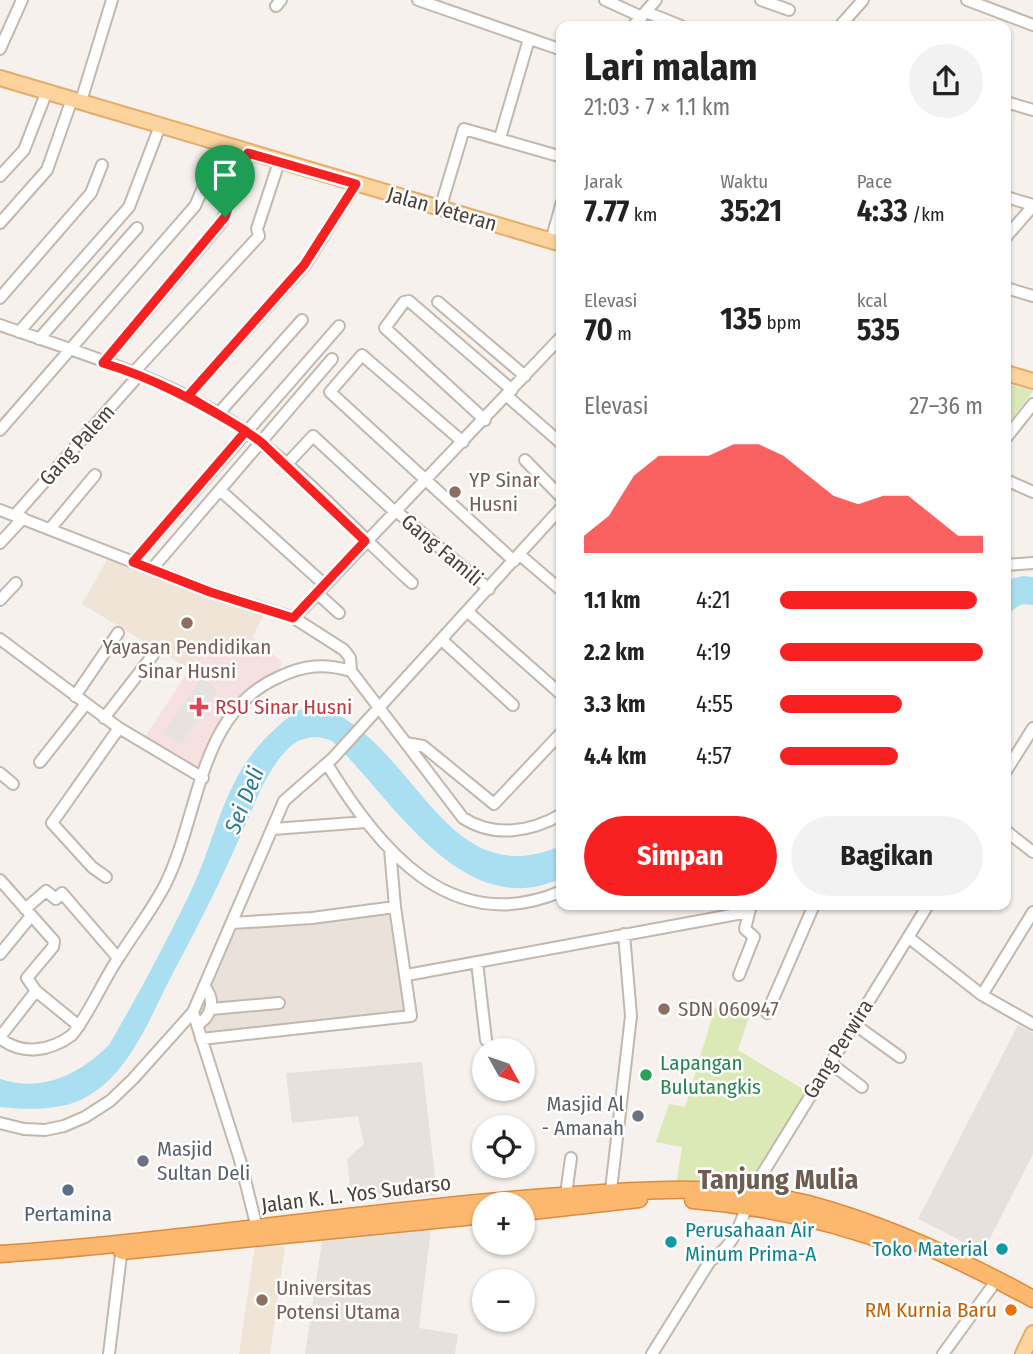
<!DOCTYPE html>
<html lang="id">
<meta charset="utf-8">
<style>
body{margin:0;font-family:"Fira Sans Condensed",sans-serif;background:#f2f2f2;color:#222;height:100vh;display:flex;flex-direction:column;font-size:26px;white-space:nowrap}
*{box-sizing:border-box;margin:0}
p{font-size:23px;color:#767676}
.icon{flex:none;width:38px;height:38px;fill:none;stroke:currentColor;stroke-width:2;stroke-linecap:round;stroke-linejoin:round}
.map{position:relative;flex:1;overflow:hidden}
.details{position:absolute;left:556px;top:21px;width:455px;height:889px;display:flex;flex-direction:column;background:#fff;border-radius:14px;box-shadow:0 2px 5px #0004}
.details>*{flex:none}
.needle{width:46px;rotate:130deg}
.tools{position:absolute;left:472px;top:1038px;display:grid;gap:14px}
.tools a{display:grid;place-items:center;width:63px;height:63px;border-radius:50%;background:#fff;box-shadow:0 2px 5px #0004;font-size:35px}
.pin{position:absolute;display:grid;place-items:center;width:60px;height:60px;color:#fff;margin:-72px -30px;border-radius:50% 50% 50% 0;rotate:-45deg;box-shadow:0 0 7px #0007}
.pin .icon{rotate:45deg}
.round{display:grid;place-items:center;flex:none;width:74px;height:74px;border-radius:37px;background:#f2f2f2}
.head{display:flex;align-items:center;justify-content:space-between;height:119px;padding:0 28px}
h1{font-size:38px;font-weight:700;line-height:52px}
.stats{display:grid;grid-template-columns:repeat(3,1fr);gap:10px;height:119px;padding:7px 28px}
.stats div{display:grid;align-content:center}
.stats b{font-size:30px;font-weight:700}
.stats small{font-size:19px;font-weight:400}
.stats p{font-size:19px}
.chart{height:196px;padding:14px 28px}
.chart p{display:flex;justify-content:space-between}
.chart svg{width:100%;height:126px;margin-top:7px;fill:#f82121;opacity:.7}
.cta{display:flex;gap:14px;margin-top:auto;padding:14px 28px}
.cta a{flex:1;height:80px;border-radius:42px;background:#f82121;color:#fff;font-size:28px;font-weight:700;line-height:80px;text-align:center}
.cta a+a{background:#f2f2f2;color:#222}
ul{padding:0 28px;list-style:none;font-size:23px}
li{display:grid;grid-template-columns:112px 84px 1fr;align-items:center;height:52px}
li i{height:18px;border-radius:9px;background:#f82121}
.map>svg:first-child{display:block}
.residential{fill:#eae2da}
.industrial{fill:#e6e1dd}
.education{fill:#efe4d6}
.medical{fill:#f6e0e1}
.green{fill:#dae9b6}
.parking{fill:#e5e2e0}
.water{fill:#aadff1}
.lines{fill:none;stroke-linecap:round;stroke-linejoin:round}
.minor-casing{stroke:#c2b8ae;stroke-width:14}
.major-casing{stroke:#e4ad6c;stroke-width:18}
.highway-casing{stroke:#dd8b3f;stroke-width:19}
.minor{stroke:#fff;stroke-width:10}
.major{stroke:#fdd39e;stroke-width:14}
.highway{stroke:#fdb870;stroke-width:16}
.route-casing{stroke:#fff;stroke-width:14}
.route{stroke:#f82121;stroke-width:9}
.education-dot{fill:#8d6e63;stroke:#fff;stroke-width:2.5}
.health-dot{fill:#e0444e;stroke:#fff;stroke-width:2.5}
.leisure-dot{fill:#2e9e5b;stroke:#fff;stroke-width:2.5}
.worship-dot{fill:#6b7280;stroke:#fff;stroke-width:2.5}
.service-dot{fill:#5c6f8a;stroke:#fff;stroke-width:2.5}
.culture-dot{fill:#0f9aa8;stroke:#fff;stroke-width:2.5}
.food-dot{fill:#e8710a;stroke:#fff;stroke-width:2.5}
.labels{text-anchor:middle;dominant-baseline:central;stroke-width:5;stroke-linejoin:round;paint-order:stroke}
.street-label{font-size:21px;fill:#4b4139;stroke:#fff}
.education-label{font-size:21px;fill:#785e54;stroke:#fff;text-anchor:start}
.health-label{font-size:21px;fill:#be3a42;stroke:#fff;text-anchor:start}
.leisure-label{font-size:21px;fill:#27864d;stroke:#fff;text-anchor:start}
.worship-label{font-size:21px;fill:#5b616d;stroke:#fff;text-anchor:end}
.service-label{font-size:21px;fill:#4e5e75;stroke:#fff}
.culture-label{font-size:21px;fill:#0d838f;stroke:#fff;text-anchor:start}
.food-label{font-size:21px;fill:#c56008;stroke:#fff;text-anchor:end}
.water-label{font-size:23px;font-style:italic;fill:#2b7a97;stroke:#fff}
.district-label{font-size:28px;font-weight:bold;fill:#6e5d50;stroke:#fff}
</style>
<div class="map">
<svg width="1033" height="1354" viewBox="0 0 1033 1354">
<rect width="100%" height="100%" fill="#f6f1ec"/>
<path class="residential" d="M 392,910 L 410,1017 L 201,1040 L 192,1013 L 232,924 Z"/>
<path class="industrial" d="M 1018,1025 L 1033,1033 L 1033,1154 L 983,1252 L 918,1219 Z
M 422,1062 L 437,1195 L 352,1203 L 347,1159 L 364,1144 L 358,1116 L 292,1123 L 286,1073 Z
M 431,1228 L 419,1328 L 458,1334 L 455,1354 L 305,1354 L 323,1235 Z"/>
<path class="education" d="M 108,558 L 265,612 L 252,638 L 248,634 L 225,656 L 205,646 L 189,669 L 82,604 Z
M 255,1245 L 285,1247 L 270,1354 L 239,1354 Z"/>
<path class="medical" d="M 248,634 L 281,661 L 281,673 L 243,698 L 201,775 L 143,740 L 205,646 L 213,642 L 226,655 Z"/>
<path class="green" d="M 1006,383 L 1033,391 L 1006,427 Z
M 715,1008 L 750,1014 L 738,1050 L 808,1092 L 748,1190 L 676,1185 L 682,1147 L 656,1142 L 669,1104 L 685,1107 Z"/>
<path class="parking" d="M 202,678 L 217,690 L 181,744 L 163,733 Z"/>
<path class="water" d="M 1023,576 L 1033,577 L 1033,605 L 1022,604 L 1006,614 L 1006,580 Z
M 316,706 C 415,734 442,900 562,845 L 562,878 C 462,925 392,797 332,741 C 319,735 304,736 292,745 C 267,767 256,802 242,832 C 221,881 197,928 172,975 C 150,1017 131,1071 88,1096 C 64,1111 27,1110 0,1107 L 0,1079 C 42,1093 80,1074 109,1045 C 138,995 165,945 190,893 C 219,833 222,777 275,729 C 288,717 299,707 316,706 Z"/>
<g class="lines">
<defs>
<path id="minor" d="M 418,0 L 562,50
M 605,0 L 642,17
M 761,0 L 789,10
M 967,0 L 1033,25
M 276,6 L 281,0
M 646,12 L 681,26
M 633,26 L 656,0
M 840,26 L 863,0
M 0,49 L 22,0
M 81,101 L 112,0
M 1006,102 L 1033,110
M 500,138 L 529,39
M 0,176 L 24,150 L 47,91
M 1006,197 L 1033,205
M 440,209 L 464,129 L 562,157
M 0,223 L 47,170 L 72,99
M 1006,237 L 1033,206
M 551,241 L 562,202
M 1006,288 L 1033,296
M 0,298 L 91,193 L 102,165
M 438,302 L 525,376
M 0,325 C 88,356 186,383 260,442 C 314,484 361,537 412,583
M 19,332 L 129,207 L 160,126
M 39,339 L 137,228
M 103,363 L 222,222 L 248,153
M 134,372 L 259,236 L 257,229 L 279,162
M 188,396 L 305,265 L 356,184
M 507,396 L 562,444
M 218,414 L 302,320
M 485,420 L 385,328 L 404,302 L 409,301 L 512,390
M 0,430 L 195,206 L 222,145
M 1006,438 L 1033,404
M 463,442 L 362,355 L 330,392 L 514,561
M 525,460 L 562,498
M 286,465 L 313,436 L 395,512
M 1006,480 L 1033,492
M 220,490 L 325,585
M 0,510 L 210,592 L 294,618 L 344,650 L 350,658 L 351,671
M 396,511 L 489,589
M 15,515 L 139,375
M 50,529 L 95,475
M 0,543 L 23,518
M 520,555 L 562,591
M 133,562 L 339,326
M 1006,565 L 1033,563
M 152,569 L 332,359
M 317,593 L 339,613
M 0,600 L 16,583
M 468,612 L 562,695
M 294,618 L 562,336
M 0,639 L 119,728 L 203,778
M 442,640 L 513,705
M 75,696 L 118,633
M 104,718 L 153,655
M 406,743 L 423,746 L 494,804 L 562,732
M 40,762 L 85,705
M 327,764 C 379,849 451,939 562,891
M 1006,771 L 1033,728
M 0,773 L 13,784
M 273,829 L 366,822
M 1006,831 L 1033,852
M 106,877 L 92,867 L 52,823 L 119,728
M 0,880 L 54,941 L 53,947 L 27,978 L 36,991
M 25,909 L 46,891 L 56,899 L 62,893 L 118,958
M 232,923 L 312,918 L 395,907
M 908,937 L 982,995 L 1033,1024
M 0,954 L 31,916
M 477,962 L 486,1040
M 407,975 L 748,912
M 739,975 L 754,937 L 745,929 L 751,905
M 982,995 L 1033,912
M 211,1009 L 279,1003
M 193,1012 L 240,1160 L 257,1228
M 767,1013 L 814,905
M 854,1024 L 900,1057
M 197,1025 C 212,1016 216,1000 204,986
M 0,1037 L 36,991 L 79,1026
M 0,1038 C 22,1056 51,1051 72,1035 C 91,1011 102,982 119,957 C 134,933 152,910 165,885 C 200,815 198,712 279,677 C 304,665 324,663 351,671 L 463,818 C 494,838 531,832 562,814
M 201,1039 L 411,1016 L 395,907 L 390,849
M 830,1063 L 862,1087
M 0,1123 L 24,1129 L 45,1130 L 64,1126 L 85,1117 L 110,1101 L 133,1079 L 193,1012 L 284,801 L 333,758 L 562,507
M 611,1190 L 631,1016 L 624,934
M 566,1194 L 571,1158
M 750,1194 L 928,905
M 109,1354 L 122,1247
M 652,1354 L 710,1261 C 731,1248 740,1228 747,1204
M 943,1354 L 991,1288"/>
<path id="major" d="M 0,78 L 562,244
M 1006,373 L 1033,381
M 1023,1354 L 1033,1333"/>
<path id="highway" d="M 693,1200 C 764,1206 832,1221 899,1246
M 523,1212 L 639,1199
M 122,1251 L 485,1215
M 0,1254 C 178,1242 355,1212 534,1198 C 626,1191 717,1181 808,1204 C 887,1225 962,1260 1033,1299"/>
</defs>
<use href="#minor" class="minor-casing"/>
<use href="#major" class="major-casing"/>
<use href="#highway" class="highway-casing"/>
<use href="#minor" class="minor"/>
<use href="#major" class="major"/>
<use href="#highway" class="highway"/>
</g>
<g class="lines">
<defs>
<path id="route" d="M 225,217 L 103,363 C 154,378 200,403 246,431 L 133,562 L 210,592 L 293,618 L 365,541 L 261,442 C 238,425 212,411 188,396 L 304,265 L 356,184 L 248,153 L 225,217"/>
</defs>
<use href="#route" class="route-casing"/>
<use href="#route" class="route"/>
</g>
<g class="education-dot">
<circle cx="455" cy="492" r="7"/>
<circle cx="187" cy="623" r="7"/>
<circle cx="664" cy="1009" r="7"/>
<circle cx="262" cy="1300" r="7"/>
</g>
<path class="health-dot" d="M195.5 696.5h7v7h7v7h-7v7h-7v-7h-7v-7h7z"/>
<circle class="leisure-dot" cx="646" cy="1075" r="7"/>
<g class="worship-dot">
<circle cx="638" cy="1116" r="7"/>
<circle cx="143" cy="1161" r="7"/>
</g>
<circle class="service-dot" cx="68" cy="1190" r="7"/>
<g class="culture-dot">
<circle cx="671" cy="1242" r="7"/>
<circle cx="1002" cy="1249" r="7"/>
</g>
<circle class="food-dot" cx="1011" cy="1310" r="7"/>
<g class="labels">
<g class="street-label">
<text transform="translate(442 209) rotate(16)">Jalan Veteran</text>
<text transform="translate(77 445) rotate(-48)">Gang Palem</text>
<text transform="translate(442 550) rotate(40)">Gang Famili</text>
<text transform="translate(838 1049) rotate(-58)">Gang Perwira</text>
<text transform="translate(356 1194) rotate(-7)">Jalan K. L. Yos Sudarso</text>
</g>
<g class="education-label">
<text x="469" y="480">YP Sinar<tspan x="469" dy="24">Husni</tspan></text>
<text x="187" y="647" text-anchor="middle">Yayasan Pendidikan<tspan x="187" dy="24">Sinar Husni</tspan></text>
<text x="678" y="1009">SDN 060947</text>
<text x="276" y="1288">Universitas<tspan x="276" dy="24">Potensi Utama</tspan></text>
</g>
<g class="health-label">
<text x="215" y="707">RSU Sinar Husni</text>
</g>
<g class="leisure-label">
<text x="660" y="1063">Lapangan<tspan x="660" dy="24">Bulutangkis</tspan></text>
</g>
<g class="worship-label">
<text x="624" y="1104">Masjid Al<tspan x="624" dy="24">- Amanah</tspan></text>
<text x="157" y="1149" text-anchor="start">Masjid<tspan x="157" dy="24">Sultan Deli</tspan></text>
</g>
<g class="service-label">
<text x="68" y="1214">Pertamina</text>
</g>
<g class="culture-label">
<text x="685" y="1230">Perusahaan Air<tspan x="685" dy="24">Minum Prima-A</tspan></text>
<text x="988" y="1249" text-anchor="end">Toko Material</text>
</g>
<g class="food-label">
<text x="997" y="1310">RM Kurnia Baru</text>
</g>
<g class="water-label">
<text transform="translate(244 800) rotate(-68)">Sei Deli</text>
</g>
<g class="district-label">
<text x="778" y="1179">Tanjung Mulia</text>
</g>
</g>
</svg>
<div class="tools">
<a><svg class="needle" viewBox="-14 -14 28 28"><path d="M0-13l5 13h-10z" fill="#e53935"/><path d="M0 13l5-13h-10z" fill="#767676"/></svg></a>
<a><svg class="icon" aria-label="locate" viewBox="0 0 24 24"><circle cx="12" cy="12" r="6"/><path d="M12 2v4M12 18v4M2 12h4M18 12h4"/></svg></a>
<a>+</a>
<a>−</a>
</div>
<div class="pin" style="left:225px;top:217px;background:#1e9e55"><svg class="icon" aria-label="arrive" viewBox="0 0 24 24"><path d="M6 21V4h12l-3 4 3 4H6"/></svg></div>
<section class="details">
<div class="head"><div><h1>Lari malam</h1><p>21:03 · 7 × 1.1 km</p></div><a class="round"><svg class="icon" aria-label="share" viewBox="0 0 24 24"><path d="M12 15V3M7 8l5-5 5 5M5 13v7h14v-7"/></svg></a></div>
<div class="stats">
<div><p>Jarak</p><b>7.77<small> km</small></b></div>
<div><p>Waktu</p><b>35:21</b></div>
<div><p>Pace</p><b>4:33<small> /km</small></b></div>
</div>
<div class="stats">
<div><p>Elevasi</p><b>70<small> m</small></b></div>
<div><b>135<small> bpm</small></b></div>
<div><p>kcal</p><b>535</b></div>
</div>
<div class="chart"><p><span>Elevasi</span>27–36 m</p>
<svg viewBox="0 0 160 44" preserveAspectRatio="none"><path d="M0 44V38L10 31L20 17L30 10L40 10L50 10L60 6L70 6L80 10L90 17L100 24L110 27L120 24L130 24L140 31L150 38L160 38V44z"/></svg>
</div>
<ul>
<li><b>1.1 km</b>4:21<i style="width:97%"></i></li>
<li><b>2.2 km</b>4:19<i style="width:100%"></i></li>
<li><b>3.3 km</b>4:55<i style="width:60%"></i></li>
<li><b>4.4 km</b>4:57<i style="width:58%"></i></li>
</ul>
<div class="cta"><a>Simpan</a><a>Bagikan</a></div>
</section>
</div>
